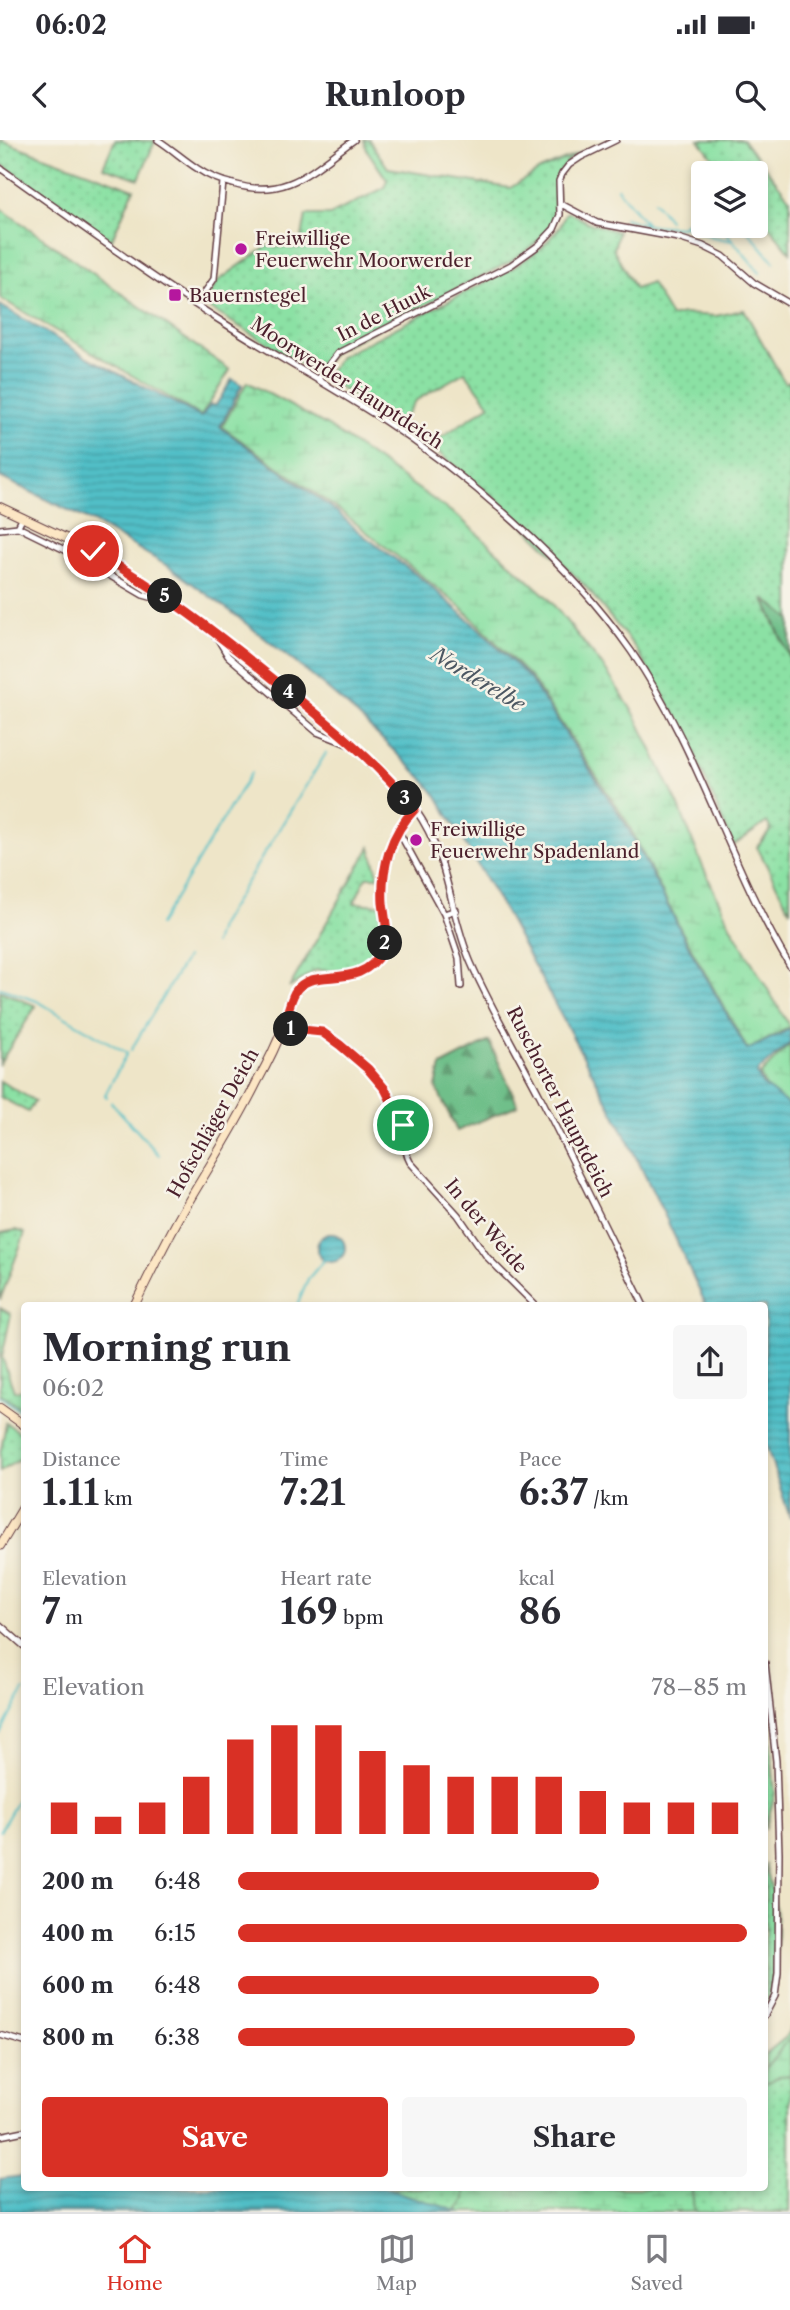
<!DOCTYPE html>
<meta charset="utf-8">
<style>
body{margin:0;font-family:"Libre Caslon Text",serif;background:#f7f7f7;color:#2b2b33;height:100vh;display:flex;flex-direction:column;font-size:26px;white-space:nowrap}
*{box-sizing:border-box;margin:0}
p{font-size:23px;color:#7c7c81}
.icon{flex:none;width:38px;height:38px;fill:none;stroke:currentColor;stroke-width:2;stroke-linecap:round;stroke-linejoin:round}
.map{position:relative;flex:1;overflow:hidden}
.side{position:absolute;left:21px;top:1162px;width:747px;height:889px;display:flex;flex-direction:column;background:#fff;border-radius:7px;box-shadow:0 4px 10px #0003}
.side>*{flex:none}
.controls{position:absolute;left:691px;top:21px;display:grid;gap:14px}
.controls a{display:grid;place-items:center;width:77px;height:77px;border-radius:7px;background:#fff;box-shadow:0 4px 10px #0003;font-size:35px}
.pin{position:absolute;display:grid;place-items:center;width:60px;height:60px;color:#fff;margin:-30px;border:4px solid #fff;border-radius:50%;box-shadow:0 2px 7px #0007}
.km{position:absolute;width:35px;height:35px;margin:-18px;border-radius:50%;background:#222;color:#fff;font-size:19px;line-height:35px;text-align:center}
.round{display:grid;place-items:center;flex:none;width:74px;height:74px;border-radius:7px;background:#f7f7f7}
.head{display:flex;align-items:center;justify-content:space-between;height:119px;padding:0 21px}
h1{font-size:38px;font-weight:800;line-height:52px}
.metrics{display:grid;grid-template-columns:repeat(3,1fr);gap:10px;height:119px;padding:7px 21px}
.metrics div{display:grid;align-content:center}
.metrics b{font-size:35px;font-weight:800}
.metrics small{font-size:19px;font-weight:400}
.metrics p{font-size:19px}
.chart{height:196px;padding:14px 21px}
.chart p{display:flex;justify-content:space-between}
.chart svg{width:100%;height:126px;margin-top:7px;stroke:#d93025;stroke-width:6}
.cta{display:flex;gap:14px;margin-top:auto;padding:14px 21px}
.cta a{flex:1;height:80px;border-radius:7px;background:#d93025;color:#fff;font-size:28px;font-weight:800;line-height:80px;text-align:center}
.cta a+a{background:#f7f7f7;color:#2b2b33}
ul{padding:0 21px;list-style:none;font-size:23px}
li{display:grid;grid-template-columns:112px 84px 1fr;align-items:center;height:52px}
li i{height:18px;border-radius:9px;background:#d93025}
.status{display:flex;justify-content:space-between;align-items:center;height:49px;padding:0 35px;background:#fff;direction:ltr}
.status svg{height:19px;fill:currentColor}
header{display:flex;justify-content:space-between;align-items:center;height:91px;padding:0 21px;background:#fff;font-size:32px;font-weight:800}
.menu{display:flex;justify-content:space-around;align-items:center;height:98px;border-top:2px solid #e1e1e2;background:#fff;font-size:19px;color:#7c7c81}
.menu a{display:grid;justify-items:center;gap:4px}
.menu .active{color:#d93025}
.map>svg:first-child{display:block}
.green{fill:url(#green-dots);stroke:#6a8068;stroke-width:2}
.forest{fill:url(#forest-firs);stroke:#5d6f5a;stroke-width:2}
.wetland{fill:url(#wetland-marsh);stroke:#6a8068;stroke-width:2}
.water{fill:url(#water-rules);stroke:#4e6f79;stroke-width:2}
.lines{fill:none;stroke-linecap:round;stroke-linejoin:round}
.stream{stroke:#51bfc7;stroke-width:2}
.street-casing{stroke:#633d43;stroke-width:8}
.secondary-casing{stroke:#633d43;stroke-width:10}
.street{stroke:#fff;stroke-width:5}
.secondary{stroke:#fce6c4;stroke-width:8}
.route-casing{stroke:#fff;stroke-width:14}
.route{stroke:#d93025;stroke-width:9}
.poi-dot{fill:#b5179e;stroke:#f7f3e8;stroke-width:2.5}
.labels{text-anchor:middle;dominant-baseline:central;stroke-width:5;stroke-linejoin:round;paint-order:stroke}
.poi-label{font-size:19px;fill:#4a1f2b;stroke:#f7f3e8;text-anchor:start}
.street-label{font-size:19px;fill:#4a1f2b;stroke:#f7f3e8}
.water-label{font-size:21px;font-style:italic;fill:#4c5762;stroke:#f7f3e8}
</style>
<div class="status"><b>06:02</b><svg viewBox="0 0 49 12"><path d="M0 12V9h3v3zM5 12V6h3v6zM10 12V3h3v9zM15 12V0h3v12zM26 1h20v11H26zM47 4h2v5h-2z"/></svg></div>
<header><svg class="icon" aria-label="back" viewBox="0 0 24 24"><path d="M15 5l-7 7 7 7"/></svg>Runloop<svg class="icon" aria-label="search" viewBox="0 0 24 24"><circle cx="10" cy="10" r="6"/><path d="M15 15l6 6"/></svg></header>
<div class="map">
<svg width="790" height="2072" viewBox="0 0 790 2072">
<defs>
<pattern id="green-dots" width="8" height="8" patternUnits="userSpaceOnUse" patternTransform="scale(1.75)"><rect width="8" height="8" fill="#8be1a4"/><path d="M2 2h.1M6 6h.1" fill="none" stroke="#79c18d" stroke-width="1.8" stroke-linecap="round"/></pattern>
<pattern id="forest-firs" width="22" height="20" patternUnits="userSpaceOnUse" patternTransform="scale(1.75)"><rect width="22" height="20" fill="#70bf8a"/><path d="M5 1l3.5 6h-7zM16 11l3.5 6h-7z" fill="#5e9b71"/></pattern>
<pattern id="wetland-marsh" width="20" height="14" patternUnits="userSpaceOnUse" patternTransform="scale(1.75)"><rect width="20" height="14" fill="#8be1a4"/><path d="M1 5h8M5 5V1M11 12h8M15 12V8" fill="none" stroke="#79c18d"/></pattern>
<pattern id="water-rules" width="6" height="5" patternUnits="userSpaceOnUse" patternTransform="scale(1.75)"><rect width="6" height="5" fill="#51bfc7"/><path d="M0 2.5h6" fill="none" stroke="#459ba2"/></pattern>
</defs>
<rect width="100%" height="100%" fill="#f7f3e8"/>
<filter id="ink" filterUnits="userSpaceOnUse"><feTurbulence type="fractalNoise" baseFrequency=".0143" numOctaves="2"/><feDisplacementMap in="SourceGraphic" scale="14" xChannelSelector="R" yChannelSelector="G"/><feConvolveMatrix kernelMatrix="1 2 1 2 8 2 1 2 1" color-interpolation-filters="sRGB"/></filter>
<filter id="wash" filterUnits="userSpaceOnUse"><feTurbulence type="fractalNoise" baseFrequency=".00686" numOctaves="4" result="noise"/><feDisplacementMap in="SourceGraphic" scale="28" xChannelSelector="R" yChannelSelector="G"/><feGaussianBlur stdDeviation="1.57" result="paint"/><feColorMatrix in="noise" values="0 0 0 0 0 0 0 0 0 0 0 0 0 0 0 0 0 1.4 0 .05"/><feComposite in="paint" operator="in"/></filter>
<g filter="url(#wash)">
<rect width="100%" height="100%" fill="#eee5c8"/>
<path class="green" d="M 0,0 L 134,49 L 111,101 L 0,23 Z
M 115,0 L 155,1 L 139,39 L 103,27 Z
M 364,0 L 369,0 L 388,28 L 510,48 L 540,30 L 606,2 L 568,21 L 556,40 L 557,66 L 554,83 L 536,103 L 510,122 L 336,210 L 316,233 L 204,165 L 218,141 L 267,106 L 300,108 L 306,75 L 330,75 L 384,48 L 387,40 L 367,10 Z
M 699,0 L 743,0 L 790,59 L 790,112 L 756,71 L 756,33 L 725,33 Z
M 569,72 L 587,82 L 618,92 L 614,110 L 635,149 L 651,143 L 671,177 L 683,174 L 716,176 L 744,170 L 785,243 L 790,241 L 790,479 L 764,460 L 790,519 L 790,771 L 757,707 L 771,690 L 767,682 L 733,706 L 686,593 L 634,506 L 586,447 L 500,362 L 429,305 L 490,265 L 465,232 L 415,261 L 400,284 L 324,238 L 341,216 L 513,128 L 541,108 L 560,87 L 565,74 Z
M 370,707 L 379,737 L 366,737 L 354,763 L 381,765 L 383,798 L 373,815 L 348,832 L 316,830 L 289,848 Z
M 0,851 L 36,866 L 0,923 Z
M 0,941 L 35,961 L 28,972 L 0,957 Z
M 16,1090 L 25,1093 L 0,1160 L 0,1093 Z
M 0,1168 L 11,1174 L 2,1217 L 14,1251 L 24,1250 L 24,1271 L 0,1253 Z
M 6,1283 L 24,1295 L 24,1316 L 0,1332 L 0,1315 Z
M 765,1544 L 775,1654 L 765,1690 Z
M 765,1723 C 768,1737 773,1752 775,1766 C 780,1798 775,1838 765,1869 Z
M 790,1889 L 790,2072 L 233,2072 L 229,2048 L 765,2048 L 765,1914 L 785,1898 Z"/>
<path class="forest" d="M 764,458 L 790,479 L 790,519 Z
M 489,901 L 518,965 L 457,991 L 436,947 L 441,926 Z"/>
<path class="wetland" d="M 0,68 L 230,230 L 201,276 L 0,158 Z
M 247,242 L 328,286 L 460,378 L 547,457 L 605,529 L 635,575 L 678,664 L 703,727 L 730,785 L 790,887 L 748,910 L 681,790 L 627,682 L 531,538 L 462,468 L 339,370 L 222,287 Z
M 790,904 L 790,976 L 776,968 L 760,935 Z
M 790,1898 L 790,1935 L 781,1936 L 765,1943 L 765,1928 Z
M 465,2048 L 692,2048 L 694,2072 L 460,2072 L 457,2071 L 465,2060 Z"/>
<path class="water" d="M 0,165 L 89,218 L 201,277 L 210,265 L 216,265 L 232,239 L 242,245 L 220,287 L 336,371 L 359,392 L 426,442 L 479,489 L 529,538 L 627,686 L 689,807 L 747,910 L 790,889 L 790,903 L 758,931 L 757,934 L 762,944 L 790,966 L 790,1378 L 765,1302 L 765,1166 L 706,1165 L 667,1080 L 615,975 L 500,763 L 437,656 L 423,639 L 350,568 L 306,531 L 233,473 L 169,427 L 93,382 L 0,337 Z
M317 1108a14 14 0 1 1 28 0a14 14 0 1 1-28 0Z
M 24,2036 L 24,2048 L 385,2048 L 460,2072 L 0,2072 L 0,2039 Z"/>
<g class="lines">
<path class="stream" d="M 617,48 L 647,85
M 654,61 L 669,80
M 624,78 L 647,85 L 681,87 L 704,68
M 685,86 L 713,97 L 733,101
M 744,86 L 774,122
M 724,90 L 760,133
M 159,785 L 251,633
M 214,804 L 219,787 L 326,613
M 0,848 L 37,861 L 127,913 L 105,955 L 107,957
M 131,910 L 186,818
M 111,962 L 159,1015
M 297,1166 L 308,1139 L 324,1120
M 0,1256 L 24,1274
M 0,1594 L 24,1550
M 0,1691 L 21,1654"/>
</g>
</g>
<g filter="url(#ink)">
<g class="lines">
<defs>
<path id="street" d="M 158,0 C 172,9 184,20 198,29 C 208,36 221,41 233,44 C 287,60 312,30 354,0
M 0,28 C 74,80 147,135 224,183 C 274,215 327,244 377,276 C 469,336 568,421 631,511 C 699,609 729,725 790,826
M 561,64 L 597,83 L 678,98 L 703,106 L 723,116 L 754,143 L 790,164
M 196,165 L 214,139 L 223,42
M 318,239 L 338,213 L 511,125 L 539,105 L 554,89 L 560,75 L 559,41 L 562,34 L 569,25 L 581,17 L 616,0
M 18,387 L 73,414 L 143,455 L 172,463
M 0,389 L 18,387 L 23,377
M 218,499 L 228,516 L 317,592 L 350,605
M 415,669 C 451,720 448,770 471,823 C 491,868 517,912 540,956 C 575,1025 609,1095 644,1166
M 399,692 L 444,774 L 456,770
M 444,774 L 459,818 L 461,846
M 283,888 C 295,889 310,888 321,892 C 348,901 397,957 403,985 C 406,998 403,1010 410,1022 L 458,1075 L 487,1117 L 536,1166
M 0,1485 L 24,1506
M 765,1523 L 776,1621 L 779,1713 L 778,1833 L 775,1856 L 765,1875
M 0,1895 L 24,1902
M 0,1996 L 24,1991"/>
<path id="secondary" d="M 0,367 L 93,411 L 177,464 L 356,607 L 400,651 L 415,669 C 391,694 381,729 383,762 C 385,780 390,798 380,814 C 356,851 315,825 297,850 C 289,859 288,874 284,885 C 277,904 267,924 257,942 C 235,987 208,1028 183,1071 C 165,1102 150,1134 134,1166
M 0,1268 L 24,1285
M 0,1406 L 24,1366"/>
</defs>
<use href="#street" class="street-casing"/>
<use href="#secondary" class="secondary-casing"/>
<use href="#street" class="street"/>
<use href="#secondary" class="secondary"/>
</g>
</g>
<g class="lines" filter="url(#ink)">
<defs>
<path id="route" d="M 93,411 C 159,449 218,494 277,542 C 326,581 375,620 415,669 C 390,694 381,729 383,763 C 385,779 390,796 382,811 C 360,853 312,824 295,852 C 289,863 287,876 283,888 L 322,892 L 340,905 L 368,929 L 385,949 L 403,985"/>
</defs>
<use href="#route" class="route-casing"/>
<use href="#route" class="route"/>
</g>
<g class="poi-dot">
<circle cx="241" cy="109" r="7"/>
<rect x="168" y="148" width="14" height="14" rx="3.5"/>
<circle cx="416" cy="700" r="7"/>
</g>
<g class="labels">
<g class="poi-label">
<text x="255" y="98">Freiwillige<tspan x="255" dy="22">Feuerwehr Moorwerder</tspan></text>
<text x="189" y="155">Bauernstegel</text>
<text x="430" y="689">Freiwillige<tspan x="430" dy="22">Feuerwehr Spadenland</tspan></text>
</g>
<g class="street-label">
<text transform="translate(384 173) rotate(-27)">In de Huuk</text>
<text transform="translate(347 243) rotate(33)">Moorwerder Hauptdeich</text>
<text transform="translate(560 962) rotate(63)">Ruschorter Hauptdeich</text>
<text transform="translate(213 983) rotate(-61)">Hofschläger Deich</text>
<text transform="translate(486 1086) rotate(50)">In der Weide</text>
</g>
<g class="water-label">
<text transform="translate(478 539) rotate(31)">Norderelbe</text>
</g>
</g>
</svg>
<div class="controls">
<a><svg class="icon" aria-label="layers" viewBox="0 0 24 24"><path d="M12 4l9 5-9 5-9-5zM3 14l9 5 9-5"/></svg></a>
</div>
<div class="pin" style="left:403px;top:985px;background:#1e9e55"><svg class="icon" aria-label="arrive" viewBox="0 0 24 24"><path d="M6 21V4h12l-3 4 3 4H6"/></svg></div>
<div class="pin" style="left:93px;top:411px;background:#d93025"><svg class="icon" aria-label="check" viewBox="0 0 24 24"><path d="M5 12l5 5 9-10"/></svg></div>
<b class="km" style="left:291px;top:889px">1</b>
<b class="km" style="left:385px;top:803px">2</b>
<b class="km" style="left:405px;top:658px">3</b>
<b class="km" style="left:289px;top:552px">4</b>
<b class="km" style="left:165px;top:456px">5</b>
<section class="side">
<div class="head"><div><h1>Morning run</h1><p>06:02</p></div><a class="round"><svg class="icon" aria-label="share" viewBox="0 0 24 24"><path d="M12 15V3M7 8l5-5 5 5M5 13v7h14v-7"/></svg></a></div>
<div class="metrics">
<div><p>Distance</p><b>1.11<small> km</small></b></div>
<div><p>Time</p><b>7:21</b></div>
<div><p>Pace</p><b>6:37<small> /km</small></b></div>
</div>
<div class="metrics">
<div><p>Elevation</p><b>7<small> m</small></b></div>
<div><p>Heart rate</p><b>169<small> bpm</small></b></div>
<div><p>kcal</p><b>86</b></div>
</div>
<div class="chart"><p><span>Elevation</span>78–85 m</p>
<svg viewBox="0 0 160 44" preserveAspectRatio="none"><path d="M5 44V33M15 44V38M25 44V33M35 44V24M45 44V11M55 44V6M65 44V6M75 44V15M85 44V20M95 44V24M105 44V24M115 44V24M125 44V29M135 44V33M145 44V33M155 44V33"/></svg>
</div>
<ul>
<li><b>200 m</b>6:48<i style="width:71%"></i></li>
<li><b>400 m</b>6:15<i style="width:100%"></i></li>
<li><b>600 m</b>6:48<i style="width:71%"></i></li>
<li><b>800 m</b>6:38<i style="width:78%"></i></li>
</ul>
<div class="cta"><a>Save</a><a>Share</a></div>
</section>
</div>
<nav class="menu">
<a class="active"><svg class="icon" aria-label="home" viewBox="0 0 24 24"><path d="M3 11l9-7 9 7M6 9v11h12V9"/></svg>Home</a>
<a><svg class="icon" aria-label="map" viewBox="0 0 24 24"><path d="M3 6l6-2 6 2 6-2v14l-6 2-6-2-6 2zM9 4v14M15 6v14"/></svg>Map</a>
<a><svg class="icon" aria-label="saved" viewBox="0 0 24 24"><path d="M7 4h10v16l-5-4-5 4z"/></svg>Saved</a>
</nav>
